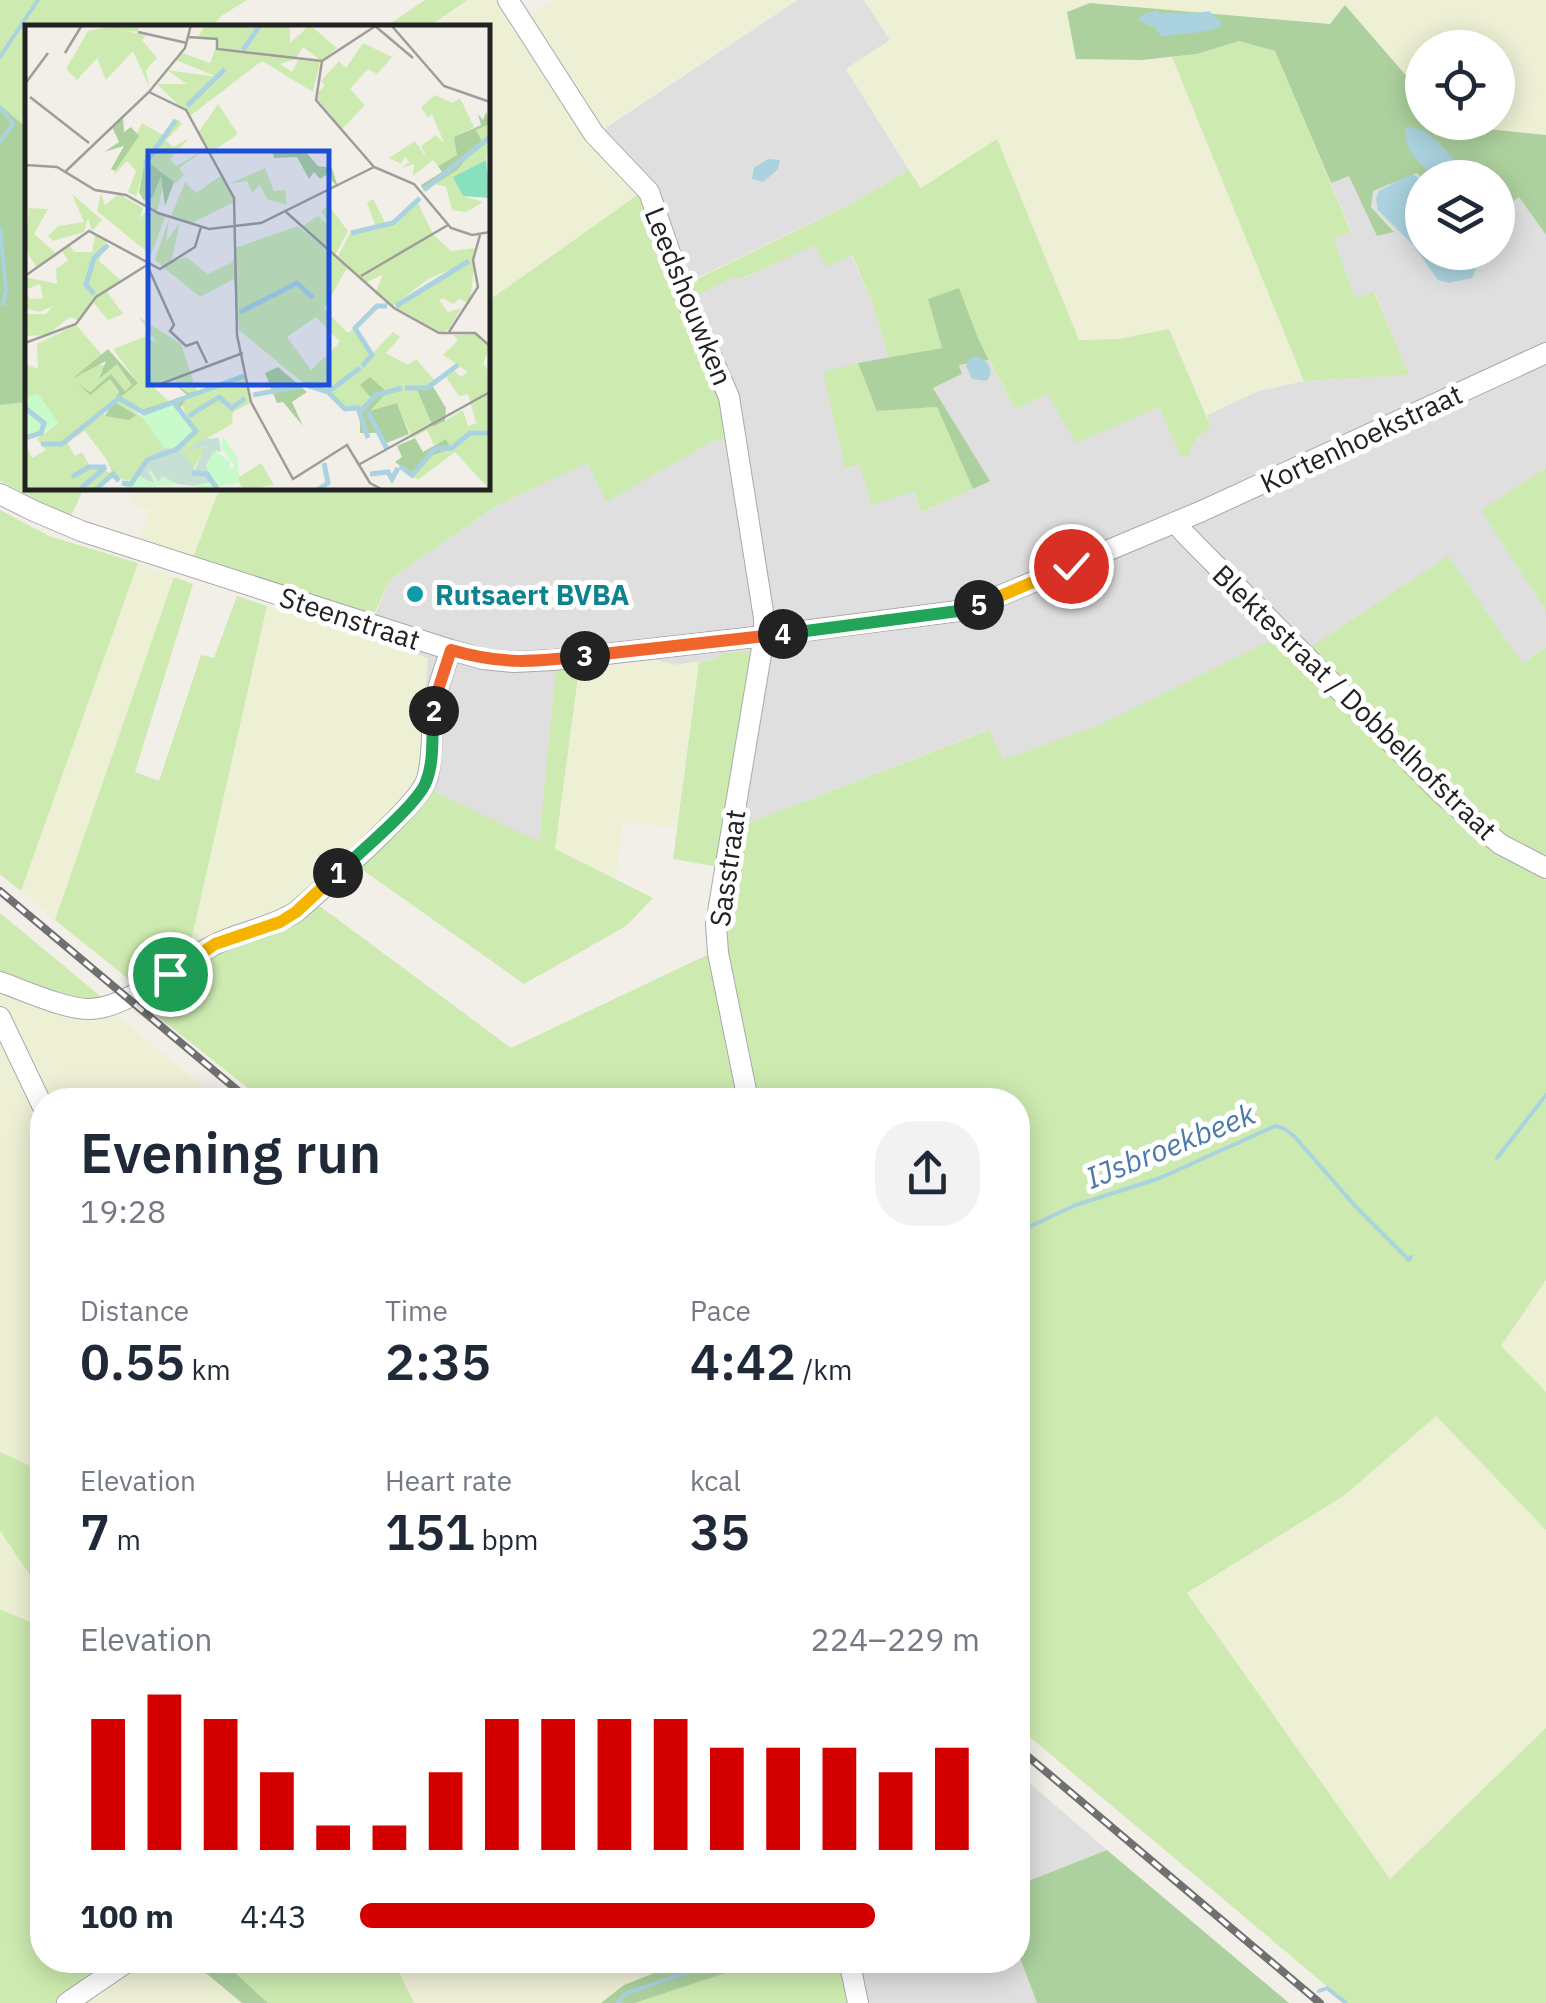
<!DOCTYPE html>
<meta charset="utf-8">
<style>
body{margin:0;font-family:"IBM Plex Sans",sans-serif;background:#f2f2f3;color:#1f2937;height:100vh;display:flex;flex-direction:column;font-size:38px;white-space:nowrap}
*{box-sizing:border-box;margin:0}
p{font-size:32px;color:#747a83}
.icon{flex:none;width:55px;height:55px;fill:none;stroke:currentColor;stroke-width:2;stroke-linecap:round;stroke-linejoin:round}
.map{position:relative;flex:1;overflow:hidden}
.details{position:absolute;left:30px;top:1088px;width:1000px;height:885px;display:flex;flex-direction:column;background:#fff;border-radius:40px;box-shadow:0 5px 25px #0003}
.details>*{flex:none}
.fabs{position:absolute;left:1405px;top:30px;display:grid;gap:20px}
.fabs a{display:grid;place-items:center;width:110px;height:110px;border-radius:50%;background:#fff;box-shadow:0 5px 25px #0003;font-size:50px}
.pin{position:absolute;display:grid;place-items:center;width:85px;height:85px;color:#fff;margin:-42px;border:5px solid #fff;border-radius:50%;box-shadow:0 2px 10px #0007}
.km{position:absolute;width:50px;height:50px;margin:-25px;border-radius:50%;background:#222;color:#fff;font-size:28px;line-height:50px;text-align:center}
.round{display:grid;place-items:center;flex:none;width:105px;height:105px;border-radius:40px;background:#f2f2f3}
.head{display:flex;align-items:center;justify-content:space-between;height:170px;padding:0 50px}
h1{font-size:55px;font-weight:600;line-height:75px}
.stats{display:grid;grid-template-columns:repeat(3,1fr);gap:15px;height:170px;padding:10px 50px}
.stats div{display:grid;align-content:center}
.stats b{font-size:50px;font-weight:600}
.stats small{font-size:28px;font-weight:400}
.stats p{font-size:28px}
.chart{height:280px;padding:20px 50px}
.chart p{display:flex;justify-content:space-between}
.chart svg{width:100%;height:180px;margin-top:10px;stroke:#d40000;stroke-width:6}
ul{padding:0 50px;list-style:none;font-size:32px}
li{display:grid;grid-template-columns:160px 120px 1fr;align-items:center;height:75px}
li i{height:25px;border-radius:12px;background:#d40000}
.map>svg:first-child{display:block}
.residential{fill:#e0dfdf}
.farmland{fill:#eef0d5}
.grass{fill:#cdebb0}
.forest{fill:#add19e}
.water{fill:#aad3df}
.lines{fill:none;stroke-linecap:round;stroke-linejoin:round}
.stream{stroke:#aad3df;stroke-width:4}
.minor-casing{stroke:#a9a9a9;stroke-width:22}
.minor{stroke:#fff;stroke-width:20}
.rail-casing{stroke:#707070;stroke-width:8}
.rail{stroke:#fff;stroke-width:4;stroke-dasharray:11;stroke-linecap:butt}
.split-1-casing{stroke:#fff;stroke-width:20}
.split-2-casing{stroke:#fff;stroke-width:20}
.split-3-casing{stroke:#fff;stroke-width:20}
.split-4-casing{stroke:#fff;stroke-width:20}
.split-5-casing{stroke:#fff;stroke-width:20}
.split-6-casing{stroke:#fff;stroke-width:20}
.split-1{stroke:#f5b400;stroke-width:12}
.split-2{stroke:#22a559;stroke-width:12}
.split-3{stroke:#f0652b;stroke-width:12}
.split-4{stroke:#f0652b;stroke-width:12}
.split-5{stroke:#22a559;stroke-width:12}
.split-6{stroke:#f5b400;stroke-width:12}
.culture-dot{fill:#0f9aa8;stroke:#fff;stroke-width:4}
.labels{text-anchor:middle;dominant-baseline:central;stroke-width:10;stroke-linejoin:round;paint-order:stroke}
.street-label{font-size:28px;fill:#222;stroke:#fff}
.culture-label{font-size:28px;font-weight:bold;fill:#0d838f;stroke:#fff;text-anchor:start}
.water-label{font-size:30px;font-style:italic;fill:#4a7aab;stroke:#fff}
.inset-river{fill:none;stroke:#aad3df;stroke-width:5}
.inset-road{fill:none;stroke:#9f9d99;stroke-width:2.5}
.view{fill:#1d4ed8;fill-opacity:0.15;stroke:#1d4ed8;stroke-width:5}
.inset-edge{fill:none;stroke:#222;stroke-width:5}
</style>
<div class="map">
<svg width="1546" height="2003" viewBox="0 0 1546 2003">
<rect width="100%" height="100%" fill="#f2efe9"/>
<path class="residential" d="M 797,0 L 864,0 L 890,40 L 846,69 L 909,170 L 854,202 L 689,282 L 696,296 L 736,276 L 740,280 L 816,244 L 851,255 L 871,299 L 889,358 L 824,372 L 846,468 L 859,464 L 914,491 L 922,512 L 989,481 L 933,388 L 962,374 L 958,365 L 989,360 L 1015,409 L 1047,393 L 1133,417 L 1159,407 L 1188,456 L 1196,439 L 1211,427 L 1207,415 L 1258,391 L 1304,381 L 1408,375 L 1375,293 L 1355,299 L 1334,238 L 1351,231 L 1331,183 L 1349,175 L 1378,236 L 1394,231 L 1371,207 L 1372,191 L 1417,173 L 1422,179 L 1422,252 L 1498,252 L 1498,212 L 1519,197 L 1546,235 L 1546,468 L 1482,510 L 1546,611 L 1546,647 L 1530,657 L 1531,660 L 1527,663 L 1295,658 L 1101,724 L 1002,761 L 988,730 L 741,826 L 716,659 L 675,665 L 655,660 L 557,670 L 539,843 L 433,791 L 413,788 L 365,638 L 390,579 L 496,506 L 587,463 L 606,501 L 710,443 L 730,436 L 589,139 Z
M 1018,1773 L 1107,1850 L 1018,1885 Z
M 1018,1953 L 1037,2003 L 848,2003 L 839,1960 L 1018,1960 Z"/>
<path class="farmland" d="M 468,0 L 502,0 L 561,102 L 594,145 L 639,194 L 488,301 L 488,28 L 429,28 Z
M 553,0 L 797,0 L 601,130 L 529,17 Z
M 864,0 L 1546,0 L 1546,135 L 1450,125 L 1448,123 L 1498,122 L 1498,48 L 1422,48 L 1422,94 L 1345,5 L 1330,24 L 1090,3 L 1076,59 L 1142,60 L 1172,57 L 1304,381 L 1258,391 L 1207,415 L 1169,329 L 1118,339 L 1079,340 L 997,140 L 921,188 L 846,69 L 890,40 Z
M 135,488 L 220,488 L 193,557 L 139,540 L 150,511 L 131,503 Z
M 138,563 L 174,577 L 55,920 L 21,891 Z
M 267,606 L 428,658 L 420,771 L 413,788 L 304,892 L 277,914 L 189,950 Z
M 655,660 L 675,665 L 699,662 L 676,827 L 622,823 L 616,880 L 555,849 L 579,669 Z
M 0,991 L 68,1017 L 92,1022 L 117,1015 L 219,1100 L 42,1100 L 0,1010 Z
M 0,1031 L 42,1120 L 42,1471 L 0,1452 Z
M 1546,1280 L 1546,1392 L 1501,1346 Z
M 1436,1416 L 1546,1530 L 1546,1728 L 1390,1880 L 1186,1592 L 1345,1495 Z
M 0,1531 L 42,1593 L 42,1627 L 0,1609 Z
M 134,1960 L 190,1960 L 242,2003 L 71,2003 Z
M 393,1960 L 687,1960 L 624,1985 L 601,2003 L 414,2003 Z"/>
<path class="grass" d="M 0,0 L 247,0 L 221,16 L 212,27 L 28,28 L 27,129 L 0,105 Z
M 425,0 L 468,0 L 428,27 L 385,27 Z
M 1239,41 L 1275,51 L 1351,232 L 1334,238 L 1355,298 L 1374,292 L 1409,375 L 1304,381 L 1172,57 L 1197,54 Z
M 997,139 L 1079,340 L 1118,339 L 1169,329 L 1211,427 L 1196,439 L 1188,456 L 1181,457 L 1159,407 L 1076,443 L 1047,394 L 1015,409 L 978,338 L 958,288 L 942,348 L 889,358 L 871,299 L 852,255 L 826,267 L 815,245 L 739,280 L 736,276 L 696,296 L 689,283 L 854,202 L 909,170 L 921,188 Z
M 639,194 L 664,262 L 717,385 L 731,436 L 710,443 L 606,502 L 587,463 L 496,506 L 390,579 L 374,614 L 193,557 L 220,488 L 488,488 L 488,301 Z
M 858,363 L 878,411 L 937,407 L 973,489 L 921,512 L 914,491 L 872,505 L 859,464 L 845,468 L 823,372 Z
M 27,402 L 28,488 L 84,488 L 70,518 L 0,481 L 0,405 Z
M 1546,468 L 1546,611 L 1481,510 Z
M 0,510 L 49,536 L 138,563 L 21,891 L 0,874 Z
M 1448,556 L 1521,662 L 1531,660 L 1530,658 L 1546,647 L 1546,862 L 1512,846 L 1455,798 L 1308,649 Z
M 174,577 L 193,584 L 135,772 L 159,781 L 201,655 L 214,658 L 237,596 L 267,606 L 189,950 L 136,985 L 55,920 Z
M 1276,638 L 1374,741 L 1491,848 L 1546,880 L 1546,1280 L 1501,1346 L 1546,1392 L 1546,1530 L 1436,1416 L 1345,1495 L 1187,1593 L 1390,1879 L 1546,1728 L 1546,2003 L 1347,2003 L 1018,1727 L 1018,1100 L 747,1100 L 736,1093 L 723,1100 L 263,1100 L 137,1000 L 190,968 L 317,904 L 511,1048 L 726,946 L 741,826 L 989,730 L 1003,760 L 1101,724 Z
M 754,651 L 718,867 L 673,859 L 699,662 L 716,659 L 722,653 Z
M 579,669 L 555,849 L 653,898 L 626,926 L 524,984 L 357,866 L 432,790 L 539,842 L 556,670 Z
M 0,913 L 105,1000 L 94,1005 L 0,979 Z
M 0,1452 L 42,1471 L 42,1593 L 0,1531 Z
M 0,1609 L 42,1627 L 42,1960 L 122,1960 L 60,2003 L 0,2003 Z
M 221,1960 L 393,1960 L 414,2003 L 268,2003 Z
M 741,1960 L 839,1960 L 848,2003 L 635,2003 L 743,1967 Z"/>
<path class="forest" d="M 1090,3 L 1330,24 L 1345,5 L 1422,94 L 1422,122 L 1448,123 L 1450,125 L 1546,135 L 1546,235 L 1519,197 L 1498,212 L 1498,178 L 1422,179 L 1417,173 L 1373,191 L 1371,207 L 1394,232 L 1377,236 L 1349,176 L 1331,183 L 1275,51 L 1239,41 L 1197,54 L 1142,60 L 1076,59 L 1067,12 Z
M 0,105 L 28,129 L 27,402 L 0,405 Z
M 959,288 L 978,338 L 989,360 L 959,365 L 962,374 L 933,388 L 990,481 L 973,489 L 937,407 L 877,411 L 858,363 L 942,348 L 928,299 Z
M 1107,1850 L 1289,2003 L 1037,2003 L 1018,1953 L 1018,1885 Z
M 190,1960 L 221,1960 L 268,2003 L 242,2003 Z
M 687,1960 L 741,1960 L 744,1967 L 635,2003 L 601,2003 L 624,1985 Z"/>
<path class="water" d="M 1158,10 L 1159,14 C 1176,11 1191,15 1209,11 L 1219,19 L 1222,26 C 1205,34 1181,33 1161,36 L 1154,27 L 1141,22 L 1139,18 L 1142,15 Z
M 1408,127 C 1434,128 1452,159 1468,177 L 1433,177 C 1420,163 1404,150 1405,129 Z
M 768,159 L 780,160 L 778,169 L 763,182 L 752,179 L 754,168 Z
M 1409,175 L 1415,175 L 1422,181 L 1422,252 L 1467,253 L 1476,270 L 1472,278 L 1449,283 L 1438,280 L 1412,244 L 1378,210 L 1376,199 L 1379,191 Z
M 976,356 C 988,360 995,369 987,381 L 972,379 L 966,366 L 970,358 Z"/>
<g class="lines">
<path class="stream" d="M 0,57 L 38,0
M 0,108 L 10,119 L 13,125 L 0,141
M 0,228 L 6,290 L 3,304
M 1497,1158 L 1546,1095
M 1018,1232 L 1076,1205 L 1160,1178 L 1275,1126 L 1283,1128 L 1294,1136 L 1356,1207 L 1409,1260 L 1411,1257
M 1319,1991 L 1327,1988 L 1346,2003
M 618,2003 L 625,1994 L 722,1960"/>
<defs>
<path id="minor" d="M 508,0 L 594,134 L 649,192 L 685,296 L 729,397 L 764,618 L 764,636 L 716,924 L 718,953 L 748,1100
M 0,494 L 34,511 L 81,531 L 451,650 L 483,659 L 514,662 L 553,660 L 764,636 L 966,610 L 1202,511 L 1546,353
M 1175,522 L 1185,534 L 1441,793 L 1500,844 L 1546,868
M 0,982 C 23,990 65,1009 88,1009 C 128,1010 181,960 218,943 C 244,931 272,927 296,912 C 321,890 420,804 427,779 C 433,759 431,738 433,717 C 435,694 443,672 451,650
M 0,1017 L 42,1105
M 849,1960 L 858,2003
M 67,2003 L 130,1960"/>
</defs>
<use href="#minor" class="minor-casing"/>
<use href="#minor" class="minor"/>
<defs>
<path id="rail" d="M 0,891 L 249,1100
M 1018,1748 L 1320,2003"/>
</defs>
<use href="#rail" class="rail-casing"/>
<use href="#rail" class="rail"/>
</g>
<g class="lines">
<defs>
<path id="split-1" d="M 170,974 L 215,944 L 280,922 L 296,912 L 338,873"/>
<path id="split-2" d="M 338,873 C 358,854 418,804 426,782 C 435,760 431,734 434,711"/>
<path id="split-3" d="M 434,711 L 438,690 L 451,650 C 503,665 532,662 585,656"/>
<path id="split-4" d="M 585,656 L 783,634"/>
<path id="split-5" d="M 783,634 L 966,610 L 979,605"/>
<path id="split-6" d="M 979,605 L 1071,566"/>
</defs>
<use href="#split-1" class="split-1-casing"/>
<use href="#split-2" class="split-2-casing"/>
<use href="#split-3" class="split-3-casing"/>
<use href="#split-4" class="split-4-casing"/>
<use href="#split-5" class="split-5-casing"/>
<use href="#split-6" class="split-6-casing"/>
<use href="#split-1" class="split-1"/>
<use href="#split-2" class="split-2"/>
<use href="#split-3" class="split-3"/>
<use href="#split-4" class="split-4"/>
<use href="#split-5" class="split-5"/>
<use href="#split-6" class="split-6"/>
</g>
<circle class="culture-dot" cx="415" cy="594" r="10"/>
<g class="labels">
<g class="street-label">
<text transform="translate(689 296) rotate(68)">Leedshouwken</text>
<text transform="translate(1361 438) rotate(-25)">Kortenhoekstraat</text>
<text transform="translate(350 618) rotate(18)">Steenstraat</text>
<text transform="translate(1355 702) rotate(44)">Blektestraat / Dobbelhofstraat</text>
<text transform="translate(727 868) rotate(-82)">Sasstraat</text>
</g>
<g class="culture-label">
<text x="435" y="594">Rutsaert BVBA</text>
</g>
<g class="water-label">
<text transform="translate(1170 1145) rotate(-22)">IJsbroekbeek</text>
</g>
</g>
<g transform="translate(25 25)">
<rect width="465" height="465" fill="#f2efe9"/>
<path d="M 92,0 L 114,0 L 113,7 L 95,5 L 121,10 L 117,15 L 132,33 L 121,45 L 125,64 L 108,26 L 81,55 L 72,33 L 52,55 L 41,44 L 63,6 ZM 180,0 L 233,0 L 215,27 L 235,0 L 265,0 L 265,18 L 285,0 L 312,23 L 296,36 L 278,22 L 271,34 L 255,39 L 267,47 L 273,35 L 295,37 L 288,67 L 237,36 L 165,91 L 132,59 L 162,59 L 142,45 L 192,52 L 151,35 L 157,28 L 185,38 L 194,14 L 173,12 ZM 338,18 L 367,32 L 352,49 L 343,44 L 325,64 L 340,80 L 317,104 L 290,71 L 300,60 L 296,56 L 314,36 L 321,43 ZM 410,70 L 427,78 L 435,73 L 449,102 L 430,112 L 432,130 L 413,141 L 408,135 L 388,151 L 389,139 L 375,144 L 384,137 L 380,132 L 376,139 L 364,133 L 390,116 L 403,135 L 396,121 L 411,110 L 419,118 L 407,89 L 403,93 L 396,82 ZM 193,79 L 213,109 L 185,128 L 173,108 ZM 153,94 L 157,99 L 141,115 L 148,122 L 164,113 L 145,134 L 151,141 L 181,124 L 154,143 L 159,150 L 151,158 L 140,153 L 132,187 L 117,179 L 127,173 L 136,149 L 121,137 L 111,171 L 103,167 L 111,146 L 102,136 L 88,151 L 117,98 L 138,110 ZM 465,99 L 461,135 L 429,152 L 438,171 L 458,177 L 441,187 L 427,185 L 421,162 L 406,158 L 438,139 L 451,105 ZM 240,143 L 249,166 L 260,165 L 262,180 L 242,174 L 235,160 L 227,168 L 222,156 L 204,159 ZM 198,149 L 209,177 L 167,198 L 146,191 L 160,157 L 171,168 ZM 76,168 L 80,180 L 94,169 L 118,183 L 115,194 L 122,185 L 140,192 L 126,230 L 72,186 ZM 47,169 L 77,195 L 67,206 L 63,193 L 59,207 L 28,216 L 23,211 L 33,201 L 59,197 ZM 348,174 L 362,201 L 393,178 L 408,209 L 426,226 L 451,223 L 445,279 L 435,274 L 428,279 L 418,273 L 414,275 L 423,287 L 436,283 L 424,304 L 416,308 L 370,282 L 446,236 L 403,254 L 368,281 L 350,269 L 358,249 L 341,258 L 313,231 L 325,208 L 351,202 L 342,178 ZM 304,181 L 323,206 L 310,230 L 276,202 L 293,191 L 305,201 L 296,186 ZM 4,183 L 23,184 L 9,209 L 33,230 L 12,243 L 0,224 ZM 144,194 L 141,217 L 155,197 L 146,237 L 161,232 L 183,249 L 208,237 L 210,223 L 273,201 L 323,241 L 299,284 L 323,308 L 330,303 L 347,329 L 368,307 L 375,312 L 361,328 L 383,340 L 391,334 L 412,358 L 392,365 L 408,403 L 438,385 L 443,401 L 451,398 L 443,369 L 434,371 L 421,352 L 428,345 L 436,352 L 443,347 L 418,330 L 433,315 L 428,310 L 450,309 L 465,322 L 458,338 L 465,348 L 465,465 L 430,427 L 393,455 L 388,451 L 401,432 L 416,426 L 421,414 L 409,420 L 402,405 L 387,413 L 372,378 L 345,387 L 351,372 L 335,386 L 320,384 L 299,363 L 283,362 L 214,305 L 209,254 L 175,272 L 139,243 L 130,234 ZM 291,292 L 315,317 L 286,345 L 262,312 ZM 70,210 L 82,215 L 74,236 L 97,256 L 81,265 L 98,289 L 83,295 L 68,277 L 55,296 L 45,292 L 22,310 L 0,311 L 0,289 L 21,289 L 28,281 L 14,287 L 0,283 L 0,267 L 5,274 L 18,273 L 15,259 L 0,265 L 0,252 L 32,259 L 31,244 L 43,235 L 37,226 L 45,220 L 49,227 L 67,227 ZM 114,292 L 156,319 L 172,367 L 163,368 L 147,353 L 129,363 L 145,377 L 117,385 L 96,372 L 113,358 L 88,324 L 119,312 L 131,317 ZM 51,300 L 77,330 L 47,354 L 65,340 L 84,340 L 72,351 L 92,338 L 108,360 L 100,366 L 86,350 L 64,367 L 53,360 L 65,369 L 85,354 L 94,368 L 77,389 L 104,395 L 90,378 L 95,374 L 132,405 L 139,423 L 124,431 L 106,458 L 88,449 L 70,465 L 0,465 L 0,417 L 7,433 L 21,425 L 12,414 L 33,398 L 0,379 L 0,339 L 13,344 L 12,319 ZM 60,406 L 82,435 L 87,448 L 65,441 L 57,427 L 50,431 L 42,417 ZM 220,350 L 225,378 L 208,387 L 207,399 L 170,420 L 179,424 L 168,445 L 154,423 L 171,406 L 155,378 ZM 236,438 L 249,460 L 218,465 L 212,453 Z" fill="#cdebb0" fill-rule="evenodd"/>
<path d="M 461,87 L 465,99 L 451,105 L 457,116 L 432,145 L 399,166 L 396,160 L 417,147 L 413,141 L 432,130 L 429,112 L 456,100 L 453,89 L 458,95 ZM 98,93 L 99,107 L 106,102 L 114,111 L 90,146 L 86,144 L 99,121 L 79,127 L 94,117 L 87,102 ZM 281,127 L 293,141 L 307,143 L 313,162 L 301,150 L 295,154 L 289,147 L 284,154 L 272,132 L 249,133 L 248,128 ZM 120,135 L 149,157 L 140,181 L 136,151 L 127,173 L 119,176 L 114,167 ZM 83,324 L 113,358 L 96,372 L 117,385 L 162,370 L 144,354 L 163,368 L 210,356 L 162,373 L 154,384 L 118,389 L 95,374 L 91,378 L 111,390 L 104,395 L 80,391 L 94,367 L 85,354 L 65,370 L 53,359 L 65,367 L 86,349 L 100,366 L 107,360 L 92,339 L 74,354 L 81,336 L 47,354 ZM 253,342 L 282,367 L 267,377 L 278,401 L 258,377 L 252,378 L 240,348 ZM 345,352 L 362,367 L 345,386 L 372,378 L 384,409 L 359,419 L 355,408 L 335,408 L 335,386 L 347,374 L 335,360 ZM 407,360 L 421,383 L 420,396 L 408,402 L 392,365 ZM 390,413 L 398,427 L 421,414 L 426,424 L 402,432 L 388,451 L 370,437 L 377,432 L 372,421 Z" fill="#add19e"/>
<path d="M 194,413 L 196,427 L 191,426 L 187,457 L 179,462 L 133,457 L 124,443 L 130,459 L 114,451 L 124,431 L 139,423 L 157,424 L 170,445 L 179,422 L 162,426 L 176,414 Z" fill="#c6e0d4"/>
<path d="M 13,369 L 34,398 L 0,417 L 0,373 ZM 147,378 L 171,406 L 154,423 L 139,423 L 117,391 ZM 198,411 L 213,434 L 214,458 L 172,465 L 170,460 L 187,457 L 181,440 L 189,426 L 205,436 L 205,445 L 210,442 L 196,423 ZM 122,443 L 133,457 L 137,451 L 153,459 L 102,465 L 97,457 L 114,451 L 130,459 Z" fill="#c8facc"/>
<path d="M 461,135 L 465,173 L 438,171 L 428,152 Z" fill="#88e0be"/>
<path class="inset-river" d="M 218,25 L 235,0M 162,81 L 200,44M 124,162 L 121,137 L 151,95M 399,165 L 465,112M 326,208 L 368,198 L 395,173M 69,269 L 61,260 L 69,233 L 83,220M 371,281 L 444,236M 215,287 L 272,258 L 288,273M 337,341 L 347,330 L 330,303 L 352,281 L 362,281M 278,359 L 303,367 L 335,343M 380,363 L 402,363 L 433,340M 303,367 L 320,384 L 333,383 L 343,413M 228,370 L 276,361M 0,383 L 19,398 L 16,408 L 0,413M 335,387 L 351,370 L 377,363M 343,387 L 362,424M 164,391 L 194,372 L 207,383 L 220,373M 16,419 L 37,419 L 94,373 L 119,388 L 219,351M 375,441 L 387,450 L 410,424 L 427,423 L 445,408 L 465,408M 167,448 L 182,449 L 193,465M 345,449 L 363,447 L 367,454 L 373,443M 47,452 L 64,442 L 81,442M 97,458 L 106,459 L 122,435 L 152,424 L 171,406 L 149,378M 56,463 L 81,442M 70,465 L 88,449 L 94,456M 292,465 L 303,458 L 299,438"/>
<path class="inset-road" d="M 352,0 L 297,36 L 291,75 L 349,142 L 389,159 L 426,203 L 447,210 L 465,207M 366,0 L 419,61 L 465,77M 350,1 L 388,33M 113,7 L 162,18M 163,12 L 192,14 L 192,24 L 297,36M 40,28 L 57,0M 0,59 L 23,28M 124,67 L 161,85 L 209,173 L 212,310 L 226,377 L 268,454 L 322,420 L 345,458 L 358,465M 5,72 L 64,118M 0,140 L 32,142 L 70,165 L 101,170 L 133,188 L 184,204 L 236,198 L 349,142M 41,146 L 124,67 L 160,23 L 166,0M 261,187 L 369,283 L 414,308 L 450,308 L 465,321M 122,240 L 149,300 L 145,306 L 161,321 L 172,317 L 182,338M 0,251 L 64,206 L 135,244 L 170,222 L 176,202M 336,251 L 423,200M 424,307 L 453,262 L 448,235 L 455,210M 0,318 L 51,299 L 71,272 L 122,240M 130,361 L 218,328M 335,439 L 465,367"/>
<path class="view" d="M 123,126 L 304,126 L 304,360 L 123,360 Z"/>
<rect width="465" height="465" class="inset-edge"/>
</g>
</svg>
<div class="fabs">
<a><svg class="icon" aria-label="locate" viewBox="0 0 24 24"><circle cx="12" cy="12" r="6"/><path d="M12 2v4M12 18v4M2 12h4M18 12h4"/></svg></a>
<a><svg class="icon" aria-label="layers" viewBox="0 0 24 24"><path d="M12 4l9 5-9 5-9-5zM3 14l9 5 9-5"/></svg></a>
</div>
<div class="pin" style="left:170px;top:974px;background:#1e9e55"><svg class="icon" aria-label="arrive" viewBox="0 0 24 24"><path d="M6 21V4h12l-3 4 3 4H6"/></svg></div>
<div class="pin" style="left:1071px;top:566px;background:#d93025"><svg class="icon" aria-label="check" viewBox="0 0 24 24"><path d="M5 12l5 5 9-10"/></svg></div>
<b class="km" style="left:338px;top:873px">1</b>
<b class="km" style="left:434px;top:711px">2</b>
<b class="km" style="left:585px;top:656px">3</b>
<b class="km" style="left:783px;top:634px">4</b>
<b class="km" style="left:979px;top:605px">5</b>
<section class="details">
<div class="head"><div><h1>Evening run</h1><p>19:28</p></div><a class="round"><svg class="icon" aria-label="share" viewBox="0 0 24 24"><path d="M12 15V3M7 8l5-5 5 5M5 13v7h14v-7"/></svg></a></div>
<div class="stats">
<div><p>Distance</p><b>0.55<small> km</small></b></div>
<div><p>Time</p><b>2:35</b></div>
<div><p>Pace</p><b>4:42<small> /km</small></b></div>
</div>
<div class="stats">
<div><p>Elevation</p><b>7<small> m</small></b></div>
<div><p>Heart rate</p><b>151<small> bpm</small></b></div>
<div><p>kcal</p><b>35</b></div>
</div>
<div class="chart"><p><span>Elevation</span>224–229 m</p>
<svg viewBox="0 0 160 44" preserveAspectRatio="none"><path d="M5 44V12M15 44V6M25 44V12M35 44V25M45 44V38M55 44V38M65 44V25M75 44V12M85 44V12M95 44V12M105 44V12M115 44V19M125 44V19M135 44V19M145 44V25M155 44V19"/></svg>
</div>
<ul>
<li><b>100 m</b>4:43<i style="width:83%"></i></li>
</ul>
</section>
</div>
